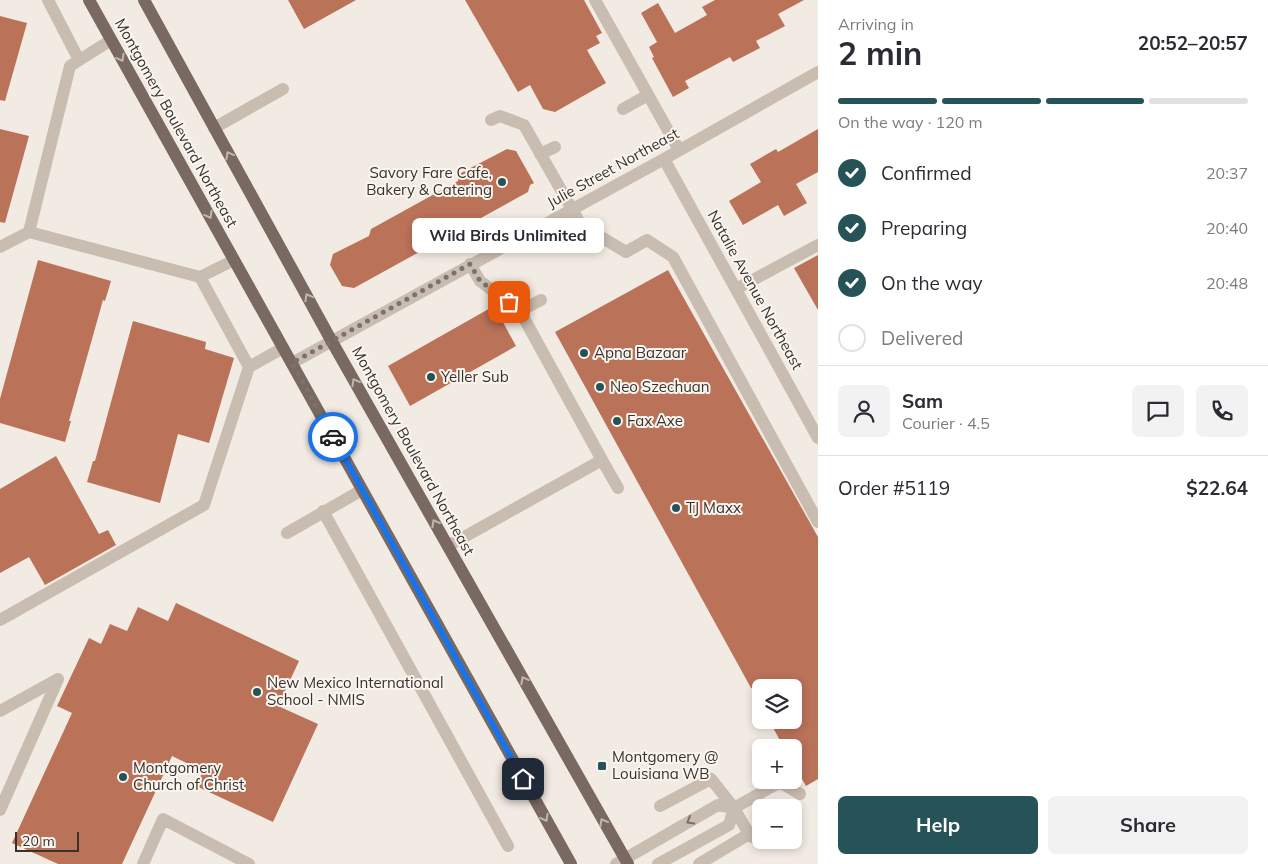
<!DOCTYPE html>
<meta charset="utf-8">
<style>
body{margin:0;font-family:Mulish,sans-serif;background:#f2f2f3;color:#2b2b33;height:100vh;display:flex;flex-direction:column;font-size:19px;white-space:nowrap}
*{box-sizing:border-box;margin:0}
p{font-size:16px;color:#7c7c81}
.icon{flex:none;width:28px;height:28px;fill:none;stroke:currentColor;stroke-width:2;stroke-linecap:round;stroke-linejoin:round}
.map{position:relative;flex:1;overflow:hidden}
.details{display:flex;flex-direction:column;background:#fff;width:450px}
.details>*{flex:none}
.buttons{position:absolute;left:752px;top:679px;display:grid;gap:10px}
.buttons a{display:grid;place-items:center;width:50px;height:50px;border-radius:8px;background:#fff;box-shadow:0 2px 8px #0003;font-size:25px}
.scale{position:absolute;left:15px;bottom:12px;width:64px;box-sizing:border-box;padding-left:5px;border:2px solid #39312d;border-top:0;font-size:14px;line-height:18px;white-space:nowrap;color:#39312d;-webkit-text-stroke:4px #faf5ef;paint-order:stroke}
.pin{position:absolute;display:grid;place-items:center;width:42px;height:42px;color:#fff;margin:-21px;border-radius:10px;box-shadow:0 2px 8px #0006}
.courier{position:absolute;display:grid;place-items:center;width:50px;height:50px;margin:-25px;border:4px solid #1a73e8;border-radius:50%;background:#fff;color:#222;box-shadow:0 1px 6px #0007}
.bubble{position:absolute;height:35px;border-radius:8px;background:#fff;box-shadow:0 2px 8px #0003;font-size:16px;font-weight:700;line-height:35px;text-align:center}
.head em{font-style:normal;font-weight:700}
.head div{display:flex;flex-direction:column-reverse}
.head{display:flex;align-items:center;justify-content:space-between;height:85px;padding:0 20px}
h1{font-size:32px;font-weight:700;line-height:38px}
.bar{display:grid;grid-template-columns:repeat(4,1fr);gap:8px 5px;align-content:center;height:60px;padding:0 20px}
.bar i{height:6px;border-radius:4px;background:#e1e1e2}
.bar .on{background:#265357}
.bar p{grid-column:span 4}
.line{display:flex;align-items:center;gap:12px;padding:0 20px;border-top:1px solid #e1e1e2}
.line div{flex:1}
.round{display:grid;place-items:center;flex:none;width:52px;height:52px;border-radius:8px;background:#f2f2f3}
ol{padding:0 20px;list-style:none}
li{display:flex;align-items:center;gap:15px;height:55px}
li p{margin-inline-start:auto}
li .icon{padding:5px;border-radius:50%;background:#265357;color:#fff;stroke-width:4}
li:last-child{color:#7c7c81}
li i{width:28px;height:28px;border:2px solid #e1e1e2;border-radius:50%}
.button{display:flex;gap:10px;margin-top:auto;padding:10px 20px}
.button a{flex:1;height:58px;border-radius:8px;background:#265357;color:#fff;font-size:20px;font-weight:700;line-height:58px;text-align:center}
.button a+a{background:#f2f2f3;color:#2b2b33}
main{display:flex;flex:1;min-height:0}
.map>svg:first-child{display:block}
.building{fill:#ba7259}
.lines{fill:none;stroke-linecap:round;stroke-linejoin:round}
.minor{stroke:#c9bcb0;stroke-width:12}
.major{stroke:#796960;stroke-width:12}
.oneway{stroke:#c0b6af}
.oneway2{stroke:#7a7068}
.done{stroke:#7a726d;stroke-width:5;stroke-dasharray:0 9}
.route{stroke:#1a73e8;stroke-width:6}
.poi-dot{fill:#265357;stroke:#faf5ef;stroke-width:2}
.labels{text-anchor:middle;stroke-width:4;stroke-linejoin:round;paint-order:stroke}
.street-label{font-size:15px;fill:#39312d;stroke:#faf5ef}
.poi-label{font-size:15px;fill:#39312d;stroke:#faf5ef;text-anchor:start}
</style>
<main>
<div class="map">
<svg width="818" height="864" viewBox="0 0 818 864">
<rect width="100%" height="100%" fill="#f2ebe3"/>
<path class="building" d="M288 0H356L304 29Z
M465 0H584L602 33 596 36 600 43 587 50 606 83 555 112 543 109 530 85 518 92Z
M715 0H804L778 14 785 26 756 41 760 48 733 62 730 57 685 81 689 88 673 97 652 58 654 57 649 47 657 42 641 13 658 3 675 33 707 15 702 7Z
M0 16 27 23 5 101 0 100Z
M0 129 29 136 5 223 0 222Z
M818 129V172L796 184 807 203 784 216 778 205 743 225 729 201 761 182 750 164 776 149 778 152Z
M507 149 516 151 534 183 530 185 528 192 354 288 342 286 330 265 333 254 369 236 371 229 458 181 459 174Z
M818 255V310L794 268Z
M38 260 111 281 105 301 103 300 69 421H71L65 442 0 423V399Z
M668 270 818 537V779L806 786 794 765V748H784L769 720H794V688H751L555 332Z
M494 306 516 346 410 406 388 366Z
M133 321 206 342 205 349 234 358 209 443 178 434 160 503 87 482 93 461H95Z
M56 456 99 534 108 530 116 545 45 585 29 557 0 573V489Z
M176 603 299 661 278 706 318 724 273 822 196 786 203 771 172 756 122 864H58L12 843 72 713 57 706 89 638 101 644 110 624 127 631 138 607 168 621Z"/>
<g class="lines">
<path class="minor" d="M48 0 79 60
M595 0 679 150
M623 109 648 95
M491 120 500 116 524 125 581 225 626 252 647 240 673 257 818 522
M214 128 283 89
M540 154 555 147
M664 159 818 438
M29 232 70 66 111 40
M0 247 29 232 200 277 234 260
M470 264 480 281 520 311 602 460
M200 277 249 367
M736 289 818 245
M520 311 541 300
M292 363 664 159 818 72
M323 511 508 846
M287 533 362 490
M448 546 602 460 618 488
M0 620 204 505 249 367 283 348
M0 711 58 679 0 810
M660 806 711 779 734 808
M759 841 749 834 734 808 780 782 800 794
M143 864 163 819 249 864
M616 864 718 805 734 808
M658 864 729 825 734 808
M699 864 749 834"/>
<path class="major" d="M89 0 571 864
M144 0 331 340 628 864"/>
</g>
<defs><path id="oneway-chevron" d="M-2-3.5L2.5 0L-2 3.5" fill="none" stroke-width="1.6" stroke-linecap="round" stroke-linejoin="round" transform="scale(1.25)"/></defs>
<g class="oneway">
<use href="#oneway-chevron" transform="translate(121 58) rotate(61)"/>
<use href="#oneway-chevron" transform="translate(229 155) rotate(-119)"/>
<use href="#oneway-chevron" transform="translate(209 215) rotate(61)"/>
<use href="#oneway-chevron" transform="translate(308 297) rotate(-119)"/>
<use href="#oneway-chevron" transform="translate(355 382) rotate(-119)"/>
<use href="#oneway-chevron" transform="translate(435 523) rotate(-119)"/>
<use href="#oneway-chevron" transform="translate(524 680) rotate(-119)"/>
<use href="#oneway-chevron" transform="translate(545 818) rotate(61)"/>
<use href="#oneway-chevron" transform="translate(603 822) rotate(-119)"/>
</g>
<use class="oneway2" href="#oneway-chevron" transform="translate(690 821) rotate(150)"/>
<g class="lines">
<path class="done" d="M333 437 292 363 470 264 480 281 509 302"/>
<path class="route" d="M333 437 523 779"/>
</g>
<g class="poi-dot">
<circle cx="502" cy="182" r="5"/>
<circle cx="584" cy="353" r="5"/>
<circle cx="431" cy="377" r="5"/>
<circle cx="600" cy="387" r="5"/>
<circle cx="617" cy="421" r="5"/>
<circle cx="676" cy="508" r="5"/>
<circle cx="257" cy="692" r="5"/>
<rect x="597" y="761" width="10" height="10" rx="2.5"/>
<circle cx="123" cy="777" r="5"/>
</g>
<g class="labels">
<g class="street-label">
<text transform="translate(176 123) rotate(61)" y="5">Montgomery Boulevard Northeast</text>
<text transform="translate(613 168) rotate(-29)" y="5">Julie Street Northeast</text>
<text transform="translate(755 290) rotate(61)" y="5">Natalie Avenue Northeast</text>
<text transform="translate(413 451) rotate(61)" y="5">Montgomery Boulevard Northeast</text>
</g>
<g class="poi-label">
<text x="492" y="178" text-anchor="end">Savory Fare Cafe,<tspan x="492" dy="17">Bakery &amp; Catering</tspan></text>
<text x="594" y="358">Apna Bazaar</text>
<text x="441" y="382">Yeller Sub</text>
<text x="610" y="392">Neo Szechuan</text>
<text x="627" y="426">Fax Axe</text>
<text x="686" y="513">TJ Maxx</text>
<text x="267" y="688">New Mexico International<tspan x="267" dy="17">School - NMIS</tspan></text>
<text x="612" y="762">Montgomery @<tspan x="612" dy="17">Louisiana WB</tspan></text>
<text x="133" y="773">Montgomery<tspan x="133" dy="17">Church of Christ</tspan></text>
</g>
</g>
</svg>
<div class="buttons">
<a><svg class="icon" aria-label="layers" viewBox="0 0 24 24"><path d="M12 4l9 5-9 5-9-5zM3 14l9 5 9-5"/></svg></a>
<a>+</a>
<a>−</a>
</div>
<div class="scale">20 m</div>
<div class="pin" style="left:509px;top:302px;background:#ea580c"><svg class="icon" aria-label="bag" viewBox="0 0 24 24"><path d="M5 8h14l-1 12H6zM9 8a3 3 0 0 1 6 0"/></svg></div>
<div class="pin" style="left:523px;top:779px;background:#1f2937"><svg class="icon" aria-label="home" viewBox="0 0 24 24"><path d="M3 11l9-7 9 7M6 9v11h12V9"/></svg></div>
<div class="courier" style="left:333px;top:437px"><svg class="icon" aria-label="car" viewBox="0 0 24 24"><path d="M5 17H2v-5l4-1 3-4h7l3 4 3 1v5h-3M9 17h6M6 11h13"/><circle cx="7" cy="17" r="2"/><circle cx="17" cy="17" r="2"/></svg></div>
<div class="bubble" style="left:412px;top:218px;width:192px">Wild Birds Unlimited</div>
</div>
<section class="details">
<div class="head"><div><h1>2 min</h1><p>Arriving in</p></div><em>20:52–20:57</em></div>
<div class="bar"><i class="on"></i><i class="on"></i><i class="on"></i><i></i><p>On the way · 120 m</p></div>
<ol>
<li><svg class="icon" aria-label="check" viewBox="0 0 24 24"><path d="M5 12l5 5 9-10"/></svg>Confirmed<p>20:37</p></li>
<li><svg class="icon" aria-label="check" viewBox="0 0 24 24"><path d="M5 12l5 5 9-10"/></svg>Preparing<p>20:40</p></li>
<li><svg class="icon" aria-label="check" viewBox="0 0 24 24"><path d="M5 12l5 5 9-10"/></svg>On the way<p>20:48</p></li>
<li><i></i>Delivered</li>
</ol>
<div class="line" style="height:90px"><a class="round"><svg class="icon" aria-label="person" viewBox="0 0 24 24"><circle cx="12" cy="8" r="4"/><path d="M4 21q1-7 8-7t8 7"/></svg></a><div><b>Sam</b><p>Courier · 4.5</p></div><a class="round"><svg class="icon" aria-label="chat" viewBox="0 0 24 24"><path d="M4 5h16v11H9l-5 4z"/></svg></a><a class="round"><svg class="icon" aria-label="phone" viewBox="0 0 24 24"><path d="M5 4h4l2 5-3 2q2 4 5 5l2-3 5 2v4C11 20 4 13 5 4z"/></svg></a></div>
<div class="line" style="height:65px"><div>Order #5119</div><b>$22.64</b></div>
<div class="button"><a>Help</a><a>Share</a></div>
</section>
</main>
